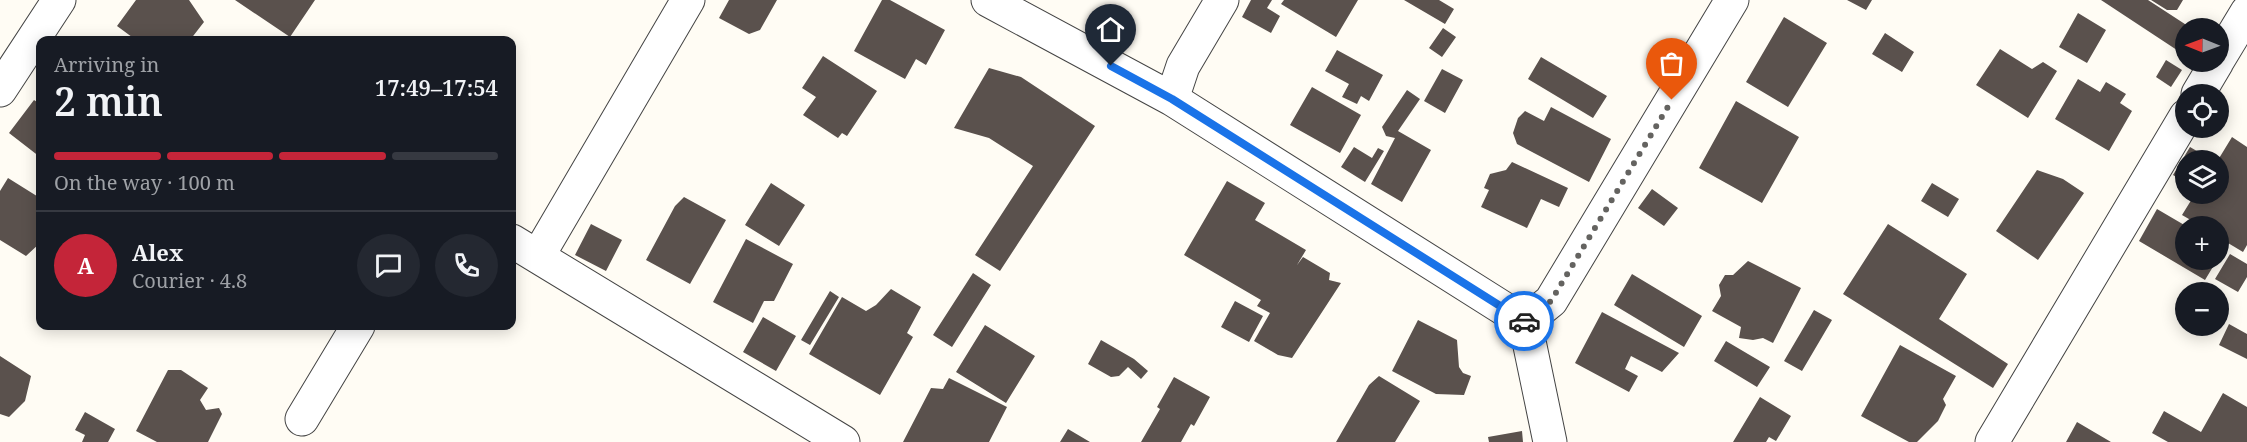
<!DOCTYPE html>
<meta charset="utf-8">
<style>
body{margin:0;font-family:"Noto Serif",serif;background:#242831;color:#f1f3f6;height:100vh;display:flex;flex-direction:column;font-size:22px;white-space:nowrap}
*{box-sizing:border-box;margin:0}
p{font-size:20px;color:#9ea1a6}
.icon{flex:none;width:33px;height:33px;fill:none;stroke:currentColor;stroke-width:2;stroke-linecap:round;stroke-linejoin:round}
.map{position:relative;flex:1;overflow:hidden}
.panel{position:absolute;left:36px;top:36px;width:480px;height:294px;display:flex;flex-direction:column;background:#171b24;border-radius:12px;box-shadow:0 3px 15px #0003}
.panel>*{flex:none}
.needle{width:39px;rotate:271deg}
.fabs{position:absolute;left:2175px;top:18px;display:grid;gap:12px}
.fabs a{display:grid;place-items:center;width:54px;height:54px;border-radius:50%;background:#171b24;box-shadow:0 3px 15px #0003;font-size:30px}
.pin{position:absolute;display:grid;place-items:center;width:51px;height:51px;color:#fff;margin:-62px -26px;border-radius:50% 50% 50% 0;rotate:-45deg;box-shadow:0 0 6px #0007}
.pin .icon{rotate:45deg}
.courier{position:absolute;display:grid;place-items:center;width:60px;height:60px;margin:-30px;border:4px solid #1a73e8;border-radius:50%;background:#fff;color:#222;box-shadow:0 2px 8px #0007}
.summary em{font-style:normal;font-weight:600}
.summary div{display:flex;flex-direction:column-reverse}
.summary{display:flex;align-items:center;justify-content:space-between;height:102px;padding:0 18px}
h1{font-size:39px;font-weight:600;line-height:45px}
.bar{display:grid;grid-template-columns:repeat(4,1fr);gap:9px 6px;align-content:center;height:72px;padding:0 18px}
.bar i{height:8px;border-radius:4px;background:#363941}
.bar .current{background:#c42539}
.bar p{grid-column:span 4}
.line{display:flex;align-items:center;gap:15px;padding:0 18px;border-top:2px solid #363941}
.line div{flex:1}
.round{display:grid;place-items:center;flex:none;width:63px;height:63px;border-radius:32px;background:#242831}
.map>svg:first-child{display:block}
.building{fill:#5a514d}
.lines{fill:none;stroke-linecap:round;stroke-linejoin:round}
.minor-casing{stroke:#444;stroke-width:35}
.minor{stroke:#fff;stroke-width:33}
.done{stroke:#646360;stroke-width:6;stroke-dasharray:0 10.8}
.route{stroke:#1a73e8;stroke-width:8}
</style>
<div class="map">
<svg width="2247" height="442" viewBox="0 0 2247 442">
<rect width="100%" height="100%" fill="#fffcf4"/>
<path class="building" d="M136 0H189L204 22 190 40H136L117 26Z
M235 0H315L290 37Z
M729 0H777L760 30 749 34 719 18Z
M882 0H890L945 30 926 65 916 59 905 79 854 51Z
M1251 0H1272L1267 8 1280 16 1271 33 1242 17Z
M1284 0H1358L1336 37 1281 4Z
M1404 0H1439L1454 9 1445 24Z
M1847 0H1872L1866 10Z
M2101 0H2148L2191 28H2186V56Z
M2151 0H2183L2177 10H2167Z
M2078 13 2106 30 2087 63 2059 47Z
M1784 17 1827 43 1788 107 1746 82Z
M1443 28 1456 37 1442 57 1429 48Z
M1885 33 1914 52 1902 72 1872 54Z
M2000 49 2032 69 2043 62 2057 71 2028 118 1976 85Z
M1337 50 1383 75 1369 101 1361 96 1357 104 1342 97 1349 84 1325 71Z
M823 56 877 91 847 136 842 133 838 138 803 115 816 97 802 88Z
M1541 57 1607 96 1593 118 1528 79Z
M2166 60 2182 70 2171 87 2156 77Z
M989 68 1021 77 1095 126 1000 271 975 255 1033 166 989 138 954 128Z
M1442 69 1463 80 1445 113 1424 101Z
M2078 79 2100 92 2106 82 2126 94 2120 103 2132 111 2109 151 2055 119Z
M1312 87 1361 115 1340 153 1290 125Z
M1407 90 1420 99 1398 131 1431 150 1402 202 1371 184 1395 138 1386 136 1382 127Z
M34 100 40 104V157L9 133Z
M1736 101 1799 137 1762 203 1699 168Z
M1551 107 1611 139 1589 182 1517 144 1513 133 1518 118 1525 111 1544 121Z
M2232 137 2247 147V245L2243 252 2218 237V226H2201L2182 215 2195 194H2218V160Z
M1354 147 1372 158 1378 148 1384 151 1365 182 1341 167Z
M2190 147 2212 160H2186V183L2173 175Z
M1512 162 1568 188 1559 207 1541 199 1527 228 1481 207 1489 190 1484 188 1490 174 1506 170Z
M2037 170 2063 179 2084 193 2038 260 1996 231Z
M8 178 40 198V243L26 256 0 240V191Z
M1227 181 1265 203 1255 220 1306 250 1297 265 1303 257 1330 273 1329 280 1341 283 1292 358 1278 355 1254 341 1270 313 1257 306 1261 300 1184 255Z
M771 183 805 205 779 246 745 225Z
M1932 183 1959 199 1948 217 1921 201Z
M1652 189 1678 208 1664 226 1638 208Z
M684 197 726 220 690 284 646 260 675 206Z
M2157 209 2186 226V260H2217L2205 280 2139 241Z
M591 224 622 240 606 271 575 255Z
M1888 224 1967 274 1939 319 2008 364 1993 388 1843 294Z
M746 239 793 264 774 301H764L753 323 713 302Z
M2230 254 2247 264V277L2238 292 2215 279Z
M1748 261 1801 288 1773 343 1763 338 1753 340 1739 338 1741 327 1712 311 1721 296 1719 285 1725 275H1733Z
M973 273 991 285 952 347 933 335Z
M1632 274 1702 316 1684 347 1614 305Z
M891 289 921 307 907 333 913 337 880 395 809 354 842 297 866 311 876 305Z
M830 291 839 297 810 345 801 340Z
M1235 301 1263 316 1249 342 1221 327Z
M1814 310 1832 320 1802 371 1784 361Z
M1602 312 1679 353 1662 372 1631 356 1625 369 1638 376 1629 392 1575 363Z
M763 317 796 336 776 371 743 352Z
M1418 320 1457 340 1459 367 1463 373 1471 376 1464 395 1436 394 1392 371Z
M2229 324 2247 334V359L2219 345Z
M985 325 1035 356 1006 403 956 372Z
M1101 340 1134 359 1148 371 1141 379 1128 367 1119 376 1111 377 1088 364Z
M1726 341 1770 367 1757 387 1714 361Z
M1900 345 1956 376 1943 399 1946 405 1938 421 1917 442H1909L1861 416Z
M0 356 31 376 25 401 9 417 0 414Z
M168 370H181L208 388 200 400 206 410 219 408 222 414 208 442H157L136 431Z
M1379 376 1420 401 1395 442H1336L1369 385Z
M1174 377 1210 397 1194 426 1191 424 1181 442H1141L1160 409 1157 407Z
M949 378 1007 407 989 442H903L931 388 943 389Z
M2223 393 2247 407V442H2168L2152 433 2164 411 2201 432Z
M1760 397 1791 416 1776 441 1769 437 1766 442H1733Z
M85 412 115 429 108 442H82L85 435 75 430Z
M2077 422 2111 442H2066Z
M1068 429 1090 442H1060Z
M1522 431 1523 442H1489L1488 437Z"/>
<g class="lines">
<g class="minor-casing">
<path id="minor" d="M988 0 1172 99 1525 322 1550 442
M2218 60 2247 12
M0 90 59 0
M2198 94 2217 62
M1172 99 1183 66 1222 0
M512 241 843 442
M538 256 688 0
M1525 322 1551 301 1732 0
M302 419 358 326
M1992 442 2186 116"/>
</g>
<use href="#minor" class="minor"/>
</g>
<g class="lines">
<path class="done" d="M1524 321 1551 301 1672 100"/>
<path class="route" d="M1111 66 1172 99 1524 321"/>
</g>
</svg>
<div class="fabs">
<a><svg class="needle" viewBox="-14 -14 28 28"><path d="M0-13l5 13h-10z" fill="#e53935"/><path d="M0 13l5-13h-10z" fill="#9ea1a6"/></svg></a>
<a><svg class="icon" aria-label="locate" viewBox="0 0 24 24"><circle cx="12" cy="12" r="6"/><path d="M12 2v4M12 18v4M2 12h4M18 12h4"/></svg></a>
<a><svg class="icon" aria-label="layers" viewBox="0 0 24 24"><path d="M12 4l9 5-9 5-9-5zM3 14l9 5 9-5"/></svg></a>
<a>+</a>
<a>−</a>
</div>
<div class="pin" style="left:1672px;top:100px;background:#ea580c"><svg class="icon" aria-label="bag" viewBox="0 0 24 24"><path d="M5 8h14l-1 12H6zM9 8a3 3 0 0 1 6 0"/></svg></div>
<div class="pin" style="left:1111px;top:66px;background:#1f2937"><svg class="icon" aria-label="home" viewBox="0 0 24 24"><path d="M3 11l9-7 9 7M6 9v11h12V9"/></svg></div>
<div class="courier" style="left:1524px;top:321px"><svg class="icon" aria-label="car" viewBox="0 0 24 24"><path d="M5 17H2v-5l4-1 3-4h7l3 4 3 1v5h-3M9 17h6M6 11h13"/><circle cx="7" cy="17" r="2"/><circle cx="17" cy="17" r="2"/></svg></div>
<section class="panel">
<div class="summary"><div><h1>2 min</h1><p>Arriving in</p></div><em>17:49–17:54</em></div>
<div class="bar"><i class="current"></i><i class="current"></i><i class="current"></i><i></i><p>On the way · 100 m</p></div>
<div class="line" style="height:108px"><b class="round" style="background:#c42539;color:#fff">A</b><div><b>Alex</b><p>Courier · 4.8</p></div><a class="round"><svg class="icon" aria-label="chat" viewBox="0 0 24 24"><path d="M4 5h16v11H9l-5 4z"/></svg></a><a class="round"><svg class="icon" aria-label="phone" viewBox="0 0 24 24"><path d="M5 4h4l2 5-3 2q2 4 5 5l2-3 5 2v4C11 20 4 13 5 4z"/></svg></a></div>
</section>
</div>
